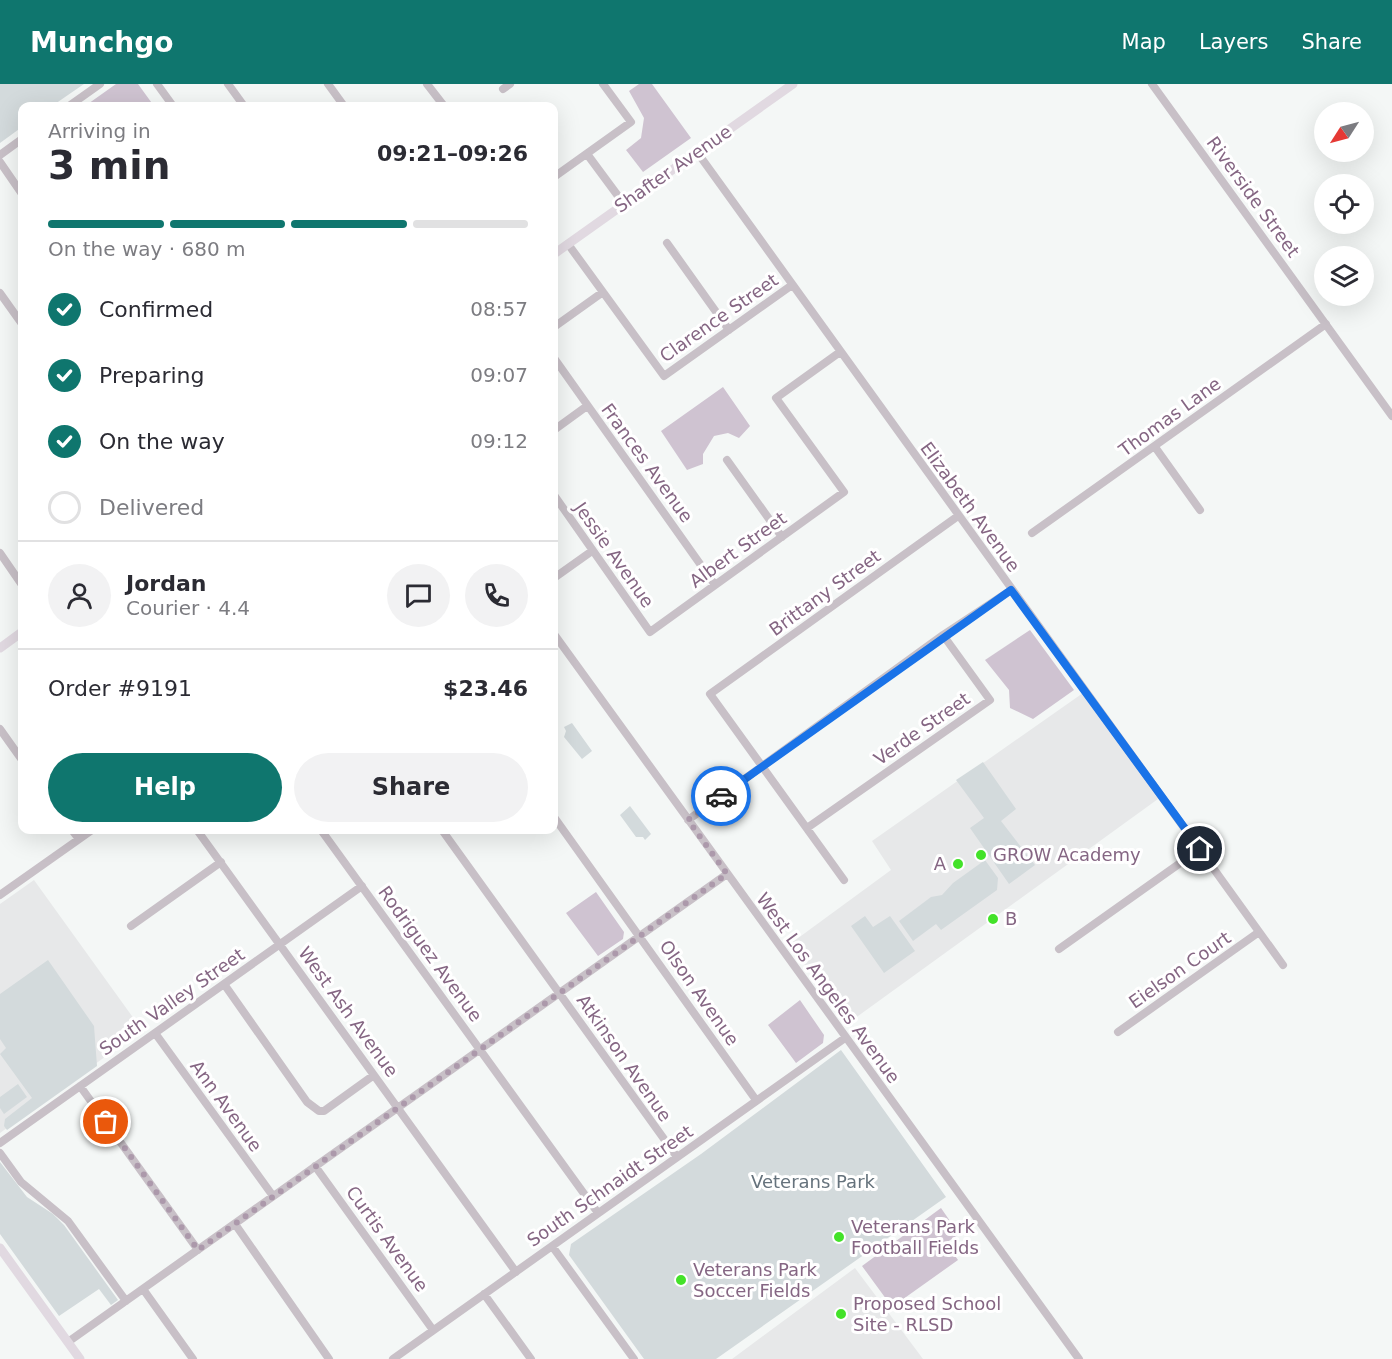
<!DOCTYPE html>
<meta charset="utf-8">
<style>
body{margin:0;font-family:"DejaVu Sans",sans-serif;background:#f2f2f3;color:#2b2b33;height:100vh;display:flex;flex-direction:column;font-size:22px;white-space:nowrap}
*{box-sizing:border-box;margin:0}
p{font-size:20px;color:#7c7c81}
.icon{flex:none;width:33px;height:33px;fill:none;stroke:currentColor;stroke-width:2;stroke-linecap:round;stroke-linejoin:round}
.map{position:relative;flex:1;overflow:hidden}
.panel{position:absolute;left:18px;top:18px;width:540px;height:732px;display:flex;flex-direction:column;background:#fff;border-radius:12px;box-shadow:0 6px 24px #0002}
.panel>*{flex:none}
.needle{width:39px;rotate:234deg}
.fabs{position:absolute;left:1314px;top:18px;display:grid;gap:12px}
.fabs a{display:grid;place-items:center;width:60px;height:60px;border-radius:50%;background:#fff;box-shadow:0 6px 24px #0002;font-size:30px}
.pin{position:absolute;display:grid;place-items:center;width:51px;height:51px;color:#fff;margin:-26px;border:3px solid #fff;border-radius:50%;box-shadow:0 2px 6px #0007}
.courier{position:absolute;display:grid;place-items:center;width:60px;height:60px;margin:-30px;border:4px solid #1a73e8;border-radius:50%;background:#fff;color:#222;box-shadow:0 2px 8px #0007}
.summary em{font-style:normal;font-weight:700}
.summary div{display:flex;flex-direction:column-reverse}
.summary{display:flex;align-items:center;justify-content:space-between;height:102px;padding:0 30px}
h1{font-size:39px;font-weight:700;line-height:45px}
.bar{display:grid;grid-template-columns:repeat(4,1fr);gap:9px 6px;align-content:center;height:72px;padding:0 30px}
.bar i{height:8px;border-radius:4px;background:#e1e1e2}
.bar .current{background:#0f766e}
.bar p{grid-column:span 4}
.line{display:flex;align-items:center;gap:15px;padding:0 30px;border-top:2px solid #e1e1e2}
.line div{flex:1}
.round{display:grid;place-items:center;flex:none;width:63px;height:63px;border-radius:32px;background:#f2f2f3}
ol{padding:0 30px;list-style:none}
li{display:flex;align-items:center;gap:18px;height:66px}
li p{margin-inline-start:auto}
li .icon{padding:6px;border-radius:50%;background:#0f766e;color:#fff;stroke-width:4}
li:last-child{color:#7c7c81}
li i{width:33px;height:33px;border:3px solid #e1e1e2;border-radius:50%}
.action{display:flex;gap:12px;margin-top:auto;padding:12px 30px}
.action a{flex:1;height:69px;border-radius:36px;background:#0f766e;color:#fff;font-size:24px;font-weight:700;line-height:69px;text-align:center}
.action a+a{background:#f2f2f3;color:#2b2b33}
header{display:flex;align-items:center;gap:36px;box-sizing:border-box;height:84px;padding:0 30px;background:#0f766e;color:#fff}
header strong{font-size:28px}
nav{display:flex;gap:33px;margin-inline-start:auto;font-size:21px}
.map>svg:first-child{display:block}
.built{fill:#e7e8e9}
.green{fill:#d3dadc}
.water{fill:#cfc3d1}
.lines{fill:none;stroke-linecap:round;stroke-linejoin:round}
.minor{stroke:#c8c0c7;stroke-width:8}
.major{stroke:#e1d9e1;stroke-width:9}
.done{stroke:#ac99ab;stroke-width:6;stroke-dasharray:0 10.8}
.route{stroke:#1a73e8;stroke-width:8}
.poi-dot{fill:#43e229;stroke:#fff;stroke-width:2}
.labels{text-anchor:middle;stroke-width:6;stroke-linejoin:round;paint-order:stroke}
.street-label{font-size:18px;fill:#856683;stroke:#fff}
.poi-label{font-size:18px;fill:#856683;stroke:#fff;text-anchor:start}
.park-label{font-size:18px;fill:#65727c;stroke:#fff}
</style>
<header>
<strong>Munchgo</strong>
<nav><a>Map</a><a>Layers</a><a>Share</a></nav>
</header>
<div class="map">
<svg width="1392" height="1275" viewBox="0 0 1392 1275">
<rect width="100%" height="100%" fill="#f4f7f6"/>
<path class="built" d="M1083 609 1158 715 847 940 790 860 891 786 872 757Z
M34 796 142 946 0 1049V820Z
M855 1184 923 1275H732Z"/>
<path class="green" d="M0 0H84L52 22H22V43L0 59Z
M572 639 592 667 582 675 564 653 566 647 564 643Z
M983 678 1016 725 1001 737 1035 781 1009 800 970 744 984 734 956 696Z
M630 722 651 750 645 756 643 753H636L620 731Z
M985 776 998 794 997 806 941 846 936 840 913 857 899 837 931 813 942 811 953 799Z
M865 832 873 843 890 832 915 867 884 889 851 842Z
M48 876 94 942 97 982 7 1046 4 1042 5 1035 32 1014 0 970 6 964 0 955V910Z
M841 966 946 1113 716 1275H644L569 1171 571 1160 701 1070Z
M18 1000 27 1013 4 1030 0 1024V1013Z
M0 1078 27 1113 53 1130 64 1141 118 1216 111 1221 99 1205 59 1232 0 1150Z"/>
<path class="water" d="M116 0H138L154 22H85Z
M639 0H652L691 54 643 88 626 66 641 54 644 34 629 7Z
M723 303 750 342 739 354 728 349 714 352 703 370V380L687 386 661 347Z
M1030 546 1074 606 1033 635 1010 624 1009 606 985 576Z
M596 808 624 848 623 855 598 872 566 829Z
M800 916 824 951 823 959 796 979 768 941Z
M941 1124 959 1150 946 1159 958 1176 892 1223 862 1182Z"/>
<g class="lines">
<path class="minor" d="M157 0 173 22
M228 0 244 22
M328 0 344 22
M427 0 444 22
M1152 0 1392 332
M503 5 510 0
M69 22 100 0
M697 68 1283 881
M587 70 624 120
M0 71 22 55
M0 78 22 110
M554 93 631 38 603 0
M667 159 729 246
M568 160 664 292 792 201
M0 209 22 240
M554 243 603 208
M554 274 715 501
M554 346 587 322
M1155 363 1200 426
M727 376 782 453
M554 411 650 548 844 408 776 314 840 268
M1032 449 1326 240
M0 469 22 501
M554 494 592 467
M554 550 1079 1275
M0 645 22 676
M554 733 756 1016
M688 736 943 551 1011 506
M807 744 990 616 943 551
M72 746 79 755
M197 746 516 1188
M321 746 598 1129
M442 746 677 1073
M844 796 710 610 958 432
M0 811 92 746
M131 842 221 778
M1059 865 1200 765
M224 900 307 1018 319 1027H324L374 991
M1118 948 1259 848
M155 949 273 1112
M80 1002 198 1166
M0 1059 362 802
M0 1069 21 1098 68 1137 126 1217
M315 1082 433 1246
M235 1140 329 1275
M552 1162 634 1275
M143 1205 193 1275
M484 1210 531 1275
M68 1258 727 790
M393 1275 845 954"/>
<path class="major" d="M554 170 793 0
M0 564 22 548
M0 1164 80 1275"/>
</g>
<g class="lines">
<path class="done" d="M106 1038 198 1166 727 790 688 736 721 712"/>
<path class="route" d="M721 712 1011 506 1200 765"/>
</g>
<g class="poi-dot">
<circle cx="981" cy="771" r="6"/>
<circle cx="958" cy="780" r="6"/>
<circle cx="993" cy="835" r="6"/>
<circle cx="839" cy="1153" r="6"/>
<circle cx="681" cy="1196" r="6"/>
<circle cx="841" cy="1230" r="6"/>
</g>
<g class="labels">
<g class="street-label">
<text transform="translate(673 85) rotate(-35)" y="6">Shafter Avenue</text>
<text transform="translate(1253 113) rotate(54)" y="6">Riverside Street</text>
<text transform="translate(719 234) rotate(-35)" y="6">Clarence Street</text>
<text transform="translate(1170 333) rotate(-36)" y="6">Thomas Lane</text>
<text transform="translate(647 379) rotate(54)" y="6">Frances Avenue</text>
<text transform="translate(970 423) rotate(54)" y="6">Elizabeth Avenue</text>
<text transform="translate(738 466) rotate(-36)" y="6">Albert Street</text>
<text transform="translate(614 471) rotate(55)" y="6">Jessie Avenue</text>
<text transform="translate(825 509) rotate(-36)" y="6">Brittany Street</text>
<text transform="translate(922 645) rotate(-35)" y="6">Verde Street</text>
<text transform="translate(430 870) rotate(54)" y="6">Rodriguez Avenue</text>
<text transform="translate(1180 886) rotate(-35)" y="6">Eielson Court</text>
<text transform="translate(828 904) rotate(54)" y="6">West Los Angeles Avenue</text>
<text transform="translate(699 909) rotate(55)" y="6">Olson Avenue</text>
<text transform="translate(172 918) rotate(-35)" y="6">South Valley Street</text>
<text transform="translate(348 928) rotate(54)" y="6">West Ash Avenue</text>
<text transform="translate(624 974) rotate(55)" y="6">Atkinson Avenue</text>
<text transform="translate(226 1022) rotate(54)" y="6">Ann Avenue</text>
<text transform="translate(610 1102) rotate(-35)" y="6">South Schnaidt Street</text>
<text transform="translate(387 1155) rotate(54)" y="6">Curtis Avenue</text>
</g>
<g class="poi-label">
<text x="993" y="777">GROW Academy</text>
<text x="946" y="786" text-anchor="end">A</text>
<text x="1005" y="841">B</text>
<text x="851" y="1149">Veterans Park<tspan x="851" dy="21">Football Fields</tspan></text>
<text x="693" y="1192">Veterans Park<tspan x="693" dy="21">Soccer Fields</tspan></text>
<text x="853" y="1226">Proposed School<tspan x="853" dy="21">Site - RLSD</tspan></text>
</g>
<g class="park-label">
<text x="813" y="1104">Veterans Park</text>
</g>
</g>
</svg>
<div class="fabs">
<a><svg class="needle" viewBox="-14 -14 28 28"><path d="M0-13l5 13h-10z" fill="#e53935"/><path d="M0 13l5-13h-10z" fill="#7c7c81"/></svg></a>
<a><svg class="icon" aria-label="locate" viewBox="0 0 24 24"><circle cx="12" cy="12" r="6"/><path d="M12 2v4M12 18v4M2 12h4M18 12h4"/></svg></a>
<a><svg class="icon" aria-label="layers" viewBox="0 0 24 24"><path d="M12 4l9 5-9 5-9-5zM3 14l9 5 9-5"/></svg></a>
</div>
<div class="pin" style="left:106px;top:1038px;background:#ea580c"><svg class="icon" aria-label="bag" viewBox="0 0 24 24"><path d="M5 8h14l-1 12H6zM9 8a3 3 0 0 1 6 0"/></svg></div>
<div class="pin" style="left:1200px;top:765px;background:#1f2937"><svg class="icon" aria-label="home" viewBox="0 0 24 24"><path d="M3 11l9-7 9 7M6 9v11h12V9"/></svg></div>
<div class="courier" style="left:721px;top:712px"><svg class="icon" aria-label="car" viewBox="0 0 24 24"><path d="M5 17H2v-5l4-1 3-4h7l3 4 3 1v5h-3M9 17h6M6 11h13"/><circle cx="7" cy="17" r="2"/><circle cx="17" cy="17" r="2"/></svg></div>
<section class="panel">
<div class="summary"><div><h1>3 min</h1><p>Arriving in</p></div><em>09:21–09:26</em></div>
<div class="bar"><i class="current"></i><i class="current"></i><i class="current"></i><i></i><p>On the way · 680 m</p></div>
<ol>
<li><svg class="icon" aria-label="check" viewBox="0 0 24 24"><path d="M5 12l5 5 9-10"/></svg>Confirmed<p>08:57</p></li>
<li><svg class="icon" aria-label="check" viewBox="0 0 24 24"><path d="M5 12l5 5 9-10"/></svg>Preparing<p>09:07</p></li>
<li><svg class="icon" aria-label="check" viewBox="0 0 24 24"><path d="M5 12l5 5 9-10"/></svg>On the way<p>09:12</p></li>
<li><i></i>Delivered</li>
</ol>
<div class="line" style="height:108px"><a class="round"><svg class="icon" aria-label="person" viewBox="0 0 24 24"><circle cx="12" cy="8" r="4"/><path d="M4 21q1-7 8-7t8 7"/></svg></a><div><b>Jordan</b><p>Courier · 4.4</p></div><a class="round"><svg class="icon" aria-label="chat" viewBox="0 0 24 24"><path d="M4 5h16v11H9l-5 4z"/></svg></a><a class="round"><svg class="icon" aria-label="phone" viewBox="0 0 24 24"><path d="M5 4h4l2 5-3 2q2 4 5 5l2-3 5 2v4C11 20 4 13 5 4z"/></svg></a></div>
<div class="line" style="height:78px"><div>Order #9191</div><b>$23.46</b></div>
<div class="action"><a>Help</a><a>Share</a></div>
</section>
</div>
